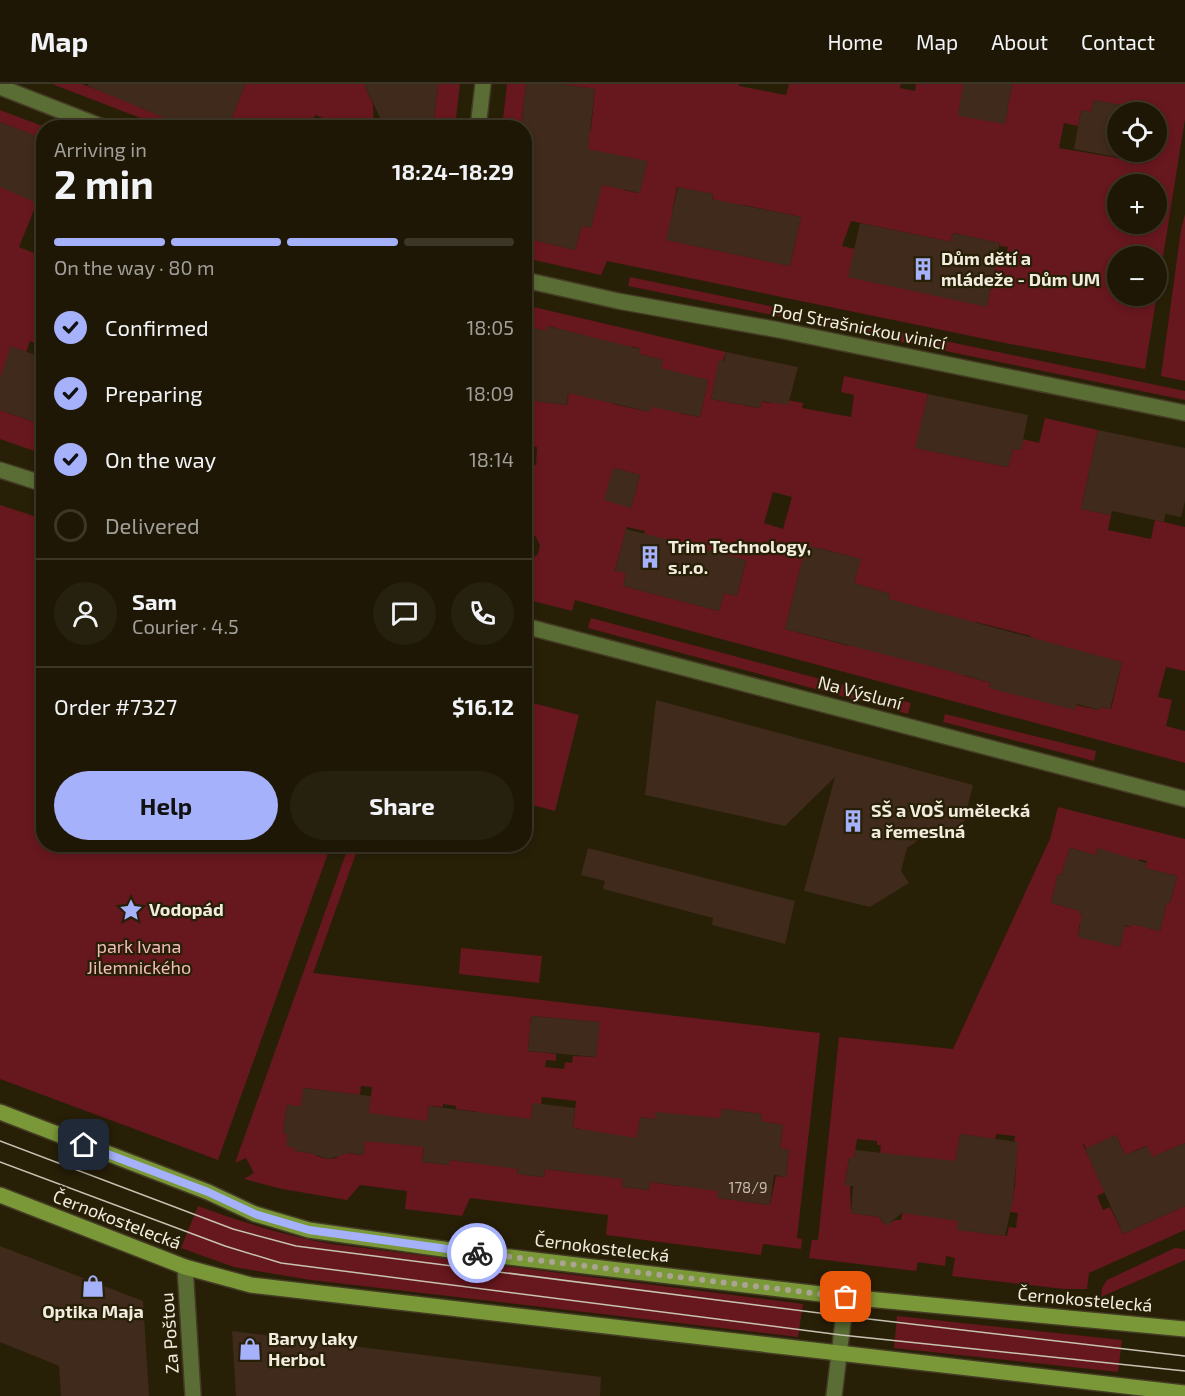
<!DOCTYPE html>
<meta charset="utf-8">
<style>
body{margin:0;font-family:"Exo 2",sans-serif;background:#26200f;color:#f1f3f6;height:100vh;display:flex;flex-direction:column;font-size:22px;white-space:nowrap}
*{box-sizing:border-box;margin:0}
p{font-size:20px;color:#a19f9a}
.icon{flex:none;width:33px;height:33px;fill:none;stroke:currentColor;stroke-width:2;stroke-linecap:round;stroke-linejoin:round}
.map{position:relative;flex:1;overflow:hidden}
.sheet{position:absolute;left:36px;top:36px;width:496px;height:732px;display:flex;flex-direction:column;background:#1e1705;border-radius:24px;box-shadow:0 3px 9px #0003,0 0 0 2px #3c3627}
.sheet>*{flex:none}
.controls{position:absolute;left:1107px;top:18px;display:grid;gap:12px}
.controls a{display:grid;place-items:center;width:60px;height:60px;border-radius:50%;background:#1e1705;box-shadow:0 3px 9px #0003,0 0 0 2px #3c3627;font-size:30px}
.pin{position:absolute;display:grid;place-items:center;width:51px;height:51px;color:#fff;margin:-26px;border-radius:12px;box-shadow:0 3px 9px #0006}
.courier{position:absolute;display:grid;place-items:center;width:60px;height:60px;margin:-30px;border:4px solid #a6b1fc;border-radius:50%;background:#fff;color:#222;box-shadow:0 2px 8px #0007}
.headline em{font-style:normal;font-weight:700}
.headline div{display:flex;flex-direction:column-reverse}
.headline{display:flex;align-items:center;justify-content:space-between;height:102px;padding:0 18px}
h1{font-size:39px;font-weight:700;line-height:45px}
.bar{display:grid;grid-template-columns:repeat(4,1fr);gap:9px 6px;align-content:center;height:72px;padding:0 18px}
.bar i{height:8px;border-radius:4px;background:#3c3627}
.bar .active{background:#a6b1fc}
.bar p{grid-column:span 4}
.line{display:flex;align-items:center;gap:15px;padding:0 18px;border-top:2px solid #3c3627}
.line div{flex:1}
.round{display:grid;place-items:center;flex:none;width:63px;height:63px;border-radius:32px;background:#26200f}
ol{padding:0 18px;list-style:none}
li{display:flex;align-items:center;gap:18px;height:66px}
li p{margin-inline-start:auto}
li .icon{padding:6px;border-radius:50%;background:#a6b1fc;color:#111;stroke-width:4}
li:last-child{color:#a19f9a}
li i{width:33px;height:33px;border:3px solid #3c3627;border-radius:50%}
.primary-button{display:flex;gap:12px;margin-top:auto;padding:12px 18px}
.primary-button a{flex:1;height:69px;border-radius:36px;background:#a6b1fc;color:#111;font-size:24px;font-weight:700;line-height:69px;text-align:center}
.primary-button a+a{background:#26200f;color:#f1f3f6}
header{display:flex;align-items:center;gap:36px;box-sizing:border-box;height:84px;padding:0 30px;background:#1e1705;border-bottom:2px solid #3c3627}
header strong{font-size:28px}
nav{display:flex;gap:33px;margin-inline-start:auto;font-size:21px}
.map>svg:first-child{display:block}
.green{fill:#67171e;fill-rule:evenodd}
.building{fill:#3f2a1b}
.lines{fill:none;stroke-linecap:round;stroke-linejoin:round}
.street-casing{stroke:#443c25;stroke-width:18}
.secondary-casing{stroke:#443c25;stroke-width:18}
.street{stroke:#5a6d34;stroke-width:15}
.secondary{stroke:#7a9838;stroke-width:15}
.tram{stroke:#c7c2b2;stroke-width:1.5}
.done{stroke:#aba493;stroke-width:6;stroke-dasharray:0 10.8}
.route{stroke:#a6b1fc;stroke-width:8}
.labels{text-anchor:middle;stroke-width:4.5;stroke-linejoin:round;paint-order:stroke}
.number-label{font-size:15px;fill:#c4bcad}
.poi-label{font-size:18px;font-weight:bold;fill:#f1ecde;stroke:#281f07;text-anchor:start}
.street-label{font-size:18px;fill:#f1ecde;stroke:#281f07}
.park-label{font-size:18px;fill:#f2bcba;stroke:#281f07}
</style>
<header>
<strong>Map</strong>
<nav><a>Home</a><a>Map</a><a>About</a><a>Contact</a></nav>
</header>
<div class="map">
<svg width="1185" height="1312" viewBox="0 0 1185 1312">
<rect width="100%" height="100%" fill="#281f07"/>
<path class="green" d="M52 0H82L119 14 147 0 138 23 189 43H164Z
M245 0H364L373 20 374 43 358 42 349 43 315 31 310 43 228 44Z
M438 0H460L455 43H433Z
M507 0H526L521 43 502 44Z
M560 0H739V2L786 11 789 0H901L900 4 915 7 916 0H963L1005 40 1012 0H1185V35L1145 285 1010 260 607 177 601 191 525 174V154L575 166 582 142 591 144 598 115 570 95 624 101 623 106 639 109 647 78 582 68 591 45 595 5ZM1094 16 1147 26V28H1156V68H1141L1148 69 1147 79 1059 64 1064 39 1078 42 1081 26 1091 28ZM1118 100H1156V140H1118ZM677 103 713 110 712 120 744 121 801 133 790 182 667 156ZM851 137 951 158 953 149 1000 159V162L1008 163 1005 175 997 174 987 222 849 193 855 165 842 162ZM1118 172H1156V212H1118Z
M0 26 45 43 43 55 0 38Z
M0 95 41 109 19 163 44 173 43 262 30 257 26 268 0 294Z
M1185 130V297L1161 292 1181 146Z
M630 193 789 226 788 234 628 202Z
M525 221 726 268 714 301 711 315 759 324 761 320H757L759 309 763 318 770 319 771 313 803 319 802 324 851 333 854 311 841 308 844 292 928 310 916 364 1008 383 1013 365 1021 366 1023 355 1039 359 1045 334 1098 346 1081 425 1111 431 1108 446 1151 455 1155 436 1185 443V587L1166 583 1158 613 1172 616 1166 642 1185 647V679L575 516 572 527 525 515V480L534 478 533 474 538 470 540 461 536 453 530 449 533 432 525 431V402L528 381H536L537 363 530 361 531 355H525V316L567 321 572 283 590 253 548 242 546 247 525 242ZM632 262 640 265 639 270 663 276 650 328 613 320 626 268H629ZM687 291 708 296 700 333 679 329ZM613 384 640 391 631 424ZM773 408 792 413 783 445 764 439ZM627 443 645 447 644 450 746 477 737 512 724 509 719 527 623 502 626 489 615 486ZM819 464 860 475 854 499 890 510 889 515 849 562 785 545 800 485 812 488ZM976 538 1031 552 1022 586 1063 563 1122 578 1111 625 1101 623 1099 626 989 603 991 599 962 591 963 587 956 585 953 589 965 544 974 546Z
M825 232 1185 307V316L823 242Z
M0 326 43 341V370L0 355Z
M0 421 43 435 44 760 331 761 218 1076 0 995Z
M591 534 911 619 908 630 588 544Z
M525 617 579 631 555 727 525 719Z
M945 630 1096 667 1094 677 943 638Z
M1058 723 1185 755V1059L1152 1073 1146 1062 1125 1071 1116 1051 1086 1065 1084 1060 1083 1061 1105 1108 1097 1112 1103 1126 1110 1123 1123 1150 1185 1122V1146L1089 1189 1087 1205H1064L952 1192 955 1174 946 1172 945 1182 918 1178 916 1187 809 1174 812 1156H818L839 953 953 965 1050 755ZM1070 764 1096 771 1098 764 1137 782 1139 775 1147 777 1145 784 1177 792 1170 819 1167 818 1160 847 1132 840 1130 843 1118 840 1123 850 1120 863 1078 852 1080 839 1089 841 1091 833 1080 830V827L1051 819 1058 790 1061 791ZM960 1050 995 1055 996 1050 1015 1052 1014 1057 1017 1058 1015 1102 1010 1128 1018 1129 1016 1144 1009 1143 1007 1152 958 1146V1137L948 1135ZM857 1055 877 1057V1061H881L880 1069 903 1127 901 1136H895L890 1139H883L879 1133 851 1129 850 1102 845 1101 849 1074H854Z
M349 761H359L313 889 820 949 797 1154 802 1155 801 1165 763 1160 761 1171 606 1151 608 1131 470 1114 462 1132 405 1125 407 1107 360 1101 347 1116 282 1105 244 1095 254 1089 246 1074 235 1079ZM531 932 599 938 596 973 573 972 572 979 565 978 564 985 545 983 546 976 556 977V970L528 967ZM361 1002 372 1003 363 1071 338 1068 337 1074 328 1075 316 1072V1070L295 1067V1064L287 1050 283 1049 287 1021 301 1023 304 1004 360 1011ZM542 1013 576 1017 573 1044 581 1045 576 1089 545 1085 544 1093 517 1090 520 1057 531 1035 533 1021 541 1022ZM443 1020 456 1022V1025L478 1028 472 1079 450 1076 449 1081 422 1078 429 1022 443 1023ZM722 1025 762 1030 761 1037 783 1041 780 1064 789 1066 786 1093 776 1092 770 1121 718 1114V1104L714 1082ZM656 1029 683 1076 679 1102 650 1098 649 1106 622 1103 625 1077 637 1054 640 1033 655 1035Z
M461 864 542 872 539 899 459 890Z
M198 1122C242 1138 286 1152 332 1160L803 1220 798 1253 311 1196 234 1183 181 1164Z
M1175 1164 1185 1165V1176L1101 1213 1102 1204 1107 1196Z
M897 1232 1122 1256 1118 1288 894 1264Z"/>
<path class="building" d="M88 0H245L228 44H189L88 2Z
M364 0H438L433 44H385Z
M526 0H560L595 5 588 65 647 77 640 109 602 101 591 144 582 142 575 166 525 154V44H521Z
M963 0H1012L1005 40 958 32Z
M1094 16 1148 26 1147 28H1118V68H1140L1138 77 1074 65 1081 26 1091 28Z
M0 38 44 55V122L0 103Z
M678 103 713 110 712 115 801 133 790 182 666 156Z
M860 139 951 158 953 149 1000 159 987 223 848 193Z
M525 242 546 247 547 242 640 265 639 270 663 276 661 284 708 296 700 333 652 323 650 328 568 309 567 321 525 316Z
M11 262 44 274V341L0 326V294Z
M726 268 798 283 788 321 761 317 760 324 711 315 719 276 724 277Z
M928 310 1028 331 1021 366 1013 365 1008 383 915 364Z
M1098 346 1185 364V417L1181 433 1165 430 1164 438 1112 427 1111 431 1081 425Z
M613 384 640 391 631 424 604 416Z
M626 445 746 476 737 512 724 509 719 527 623 502 626 489 615 487Z
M806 461 861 475 854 499 890 510 889 515 1122 578 1110 625 1101 623 1100 626 1077 620 1075 626 989 604 991 599 953 588 785 545Z
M656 616 973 701 960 754 926 745 916 758 907 764 901 787 909 799 870 823 804 807 835 693 785 742 645 711Z
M588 764 795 817 785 860 712 841 713 834 603 805 605 797 581 791Z
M1070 764 1096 771 1098 764 1146 779 1145 784 1177 792 1170 819 1167 818 1160 847 1132 840 1131 843 1125 841 1120 863 1078 853 1082 830 1079 829 1080 827 1051 819 1058 790 1061 791Z
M531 932 600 938 596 973 528 967Z
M303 1004 371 1012 369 1029 427 1037 429 1022 531 1035 533 1019 575 1024 573 1044 637 1054 640 1033 655 1035V1028L720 1034 722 1025 762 1030 761 1037 783 1041 780 1064 789 1066 786 1093 774 1091 770 1121 717 1114 718 1107 650 1098 649 1106 622 1103 623 1095 545 1085 544 1093 517 1090 518 1085 450 1076 449 1081 422 1078 424 1063 365 1057 364 1071 349 1069 328 1075 310 1069 294 1067 295 1064 286 1062 287 1050 283 1049 287 1020 301 1023Z
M960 1050 1018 1058 1013 1116 1005 1152 957 1146 958 1137 902 1129 886 1142 879 1133 851 1129 853 1102H845L849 1074H854L855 1066 956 1077Z
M1116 1051 1125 1071 1147 1062 1152 1073 1185 1059V1122L1123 1150 1085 1065Z
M0 1162 143 1217 149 1312H61L59 1282 0 1258Z
M232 1247 601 1293 600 1312H236Z"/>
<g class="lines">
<g class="street-casing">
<path id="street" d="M0 3 105 44
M478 44 483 0
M525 196 618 217 779 246 1185 329
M0 386 44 400
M525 542 1185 715
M185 1183 193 1312
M834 1312 846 1213"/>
</g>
<g class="secondary-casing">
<path id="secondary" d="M0 1028 208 1108 255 1130 309 1146 450 1166 846 1213 1185 1245
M0 1111 185 1183 251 1201 1185 1309"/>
</g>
<use href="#street" class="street"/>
<use href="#secondary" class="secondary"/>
<path class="tram" d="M0 1057 233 1145 296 1162 843 1232 1185 1272
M0 1078 225 1162 281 1179 841 1251 1185 1287"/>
</g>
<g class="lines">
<path class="done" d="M477 1169 846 1213"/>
<path class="route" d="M84 1061 208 1108 255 1130 309 1146 477 1169"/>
</g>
<defs>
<g id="building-bare" transform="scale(1.8)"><path d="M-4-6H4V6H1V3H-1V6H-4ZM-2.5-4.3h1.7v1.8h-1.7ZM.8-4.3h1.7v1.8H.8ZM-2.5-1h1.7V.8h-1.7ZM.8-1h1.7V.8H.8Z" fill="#a6b1fc" stroke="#281f07" stroke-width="2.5" paint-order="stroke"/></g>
<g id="sight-bare" transform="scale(1.8)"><path d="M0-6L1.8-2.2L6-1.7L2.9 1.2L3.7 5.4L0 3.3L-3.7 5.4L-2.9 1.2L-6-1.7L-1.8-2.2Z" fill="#a6b1fc" stroke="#281f07" stroke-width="2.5" paint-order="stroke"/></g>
<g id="shop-bare" transform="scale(1.8)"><path d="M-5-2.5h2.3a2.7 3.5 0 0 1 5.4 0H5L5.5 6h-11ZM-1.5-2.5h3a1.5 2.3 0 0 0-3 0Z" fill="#a6b1fc" stroke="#281f07" stroke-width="2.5" paint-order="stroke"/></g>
</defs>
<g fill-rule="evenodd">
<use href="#building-bare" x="923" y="185"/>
<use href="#building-bare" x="650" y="473"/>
<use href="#building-bare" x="853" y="737"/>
<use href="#sight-bare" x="131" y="826"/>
<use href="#shop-bare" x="93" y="1202"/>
<use href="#shop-bare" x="250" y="1265"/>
</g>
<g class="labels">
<g class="number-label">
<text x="748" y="1109">178/9</text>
</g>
<g class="poi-label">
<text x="941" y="181">Dům dětí a<tspan x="941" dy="21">mládeže - Dům UM</tspan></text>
<text x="668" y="469">Trim Technology,<tspan x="668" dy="21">s.r.o.</tspan></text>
<text x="871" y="733">SŠ a VOŠ umělecká<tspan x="871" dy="21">a řemeslná</tspan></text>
<text x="149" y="832">Vodopád</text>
<text x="93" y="1234" text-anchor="middle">Optika Maja</text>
<text x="268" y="1261">Barvy laky<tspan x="268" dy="21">Herbol</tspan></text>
</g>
<g class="street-label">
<text transform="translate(859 243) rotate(11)" y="6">Pod Strašnickou vinicí</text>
<text transform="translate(860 609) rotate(15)" y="6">Na Výsluní</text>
<text transform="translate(117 1136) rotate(21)" y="6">Černokostelecká</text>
<text transform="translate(602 1164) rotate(7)" y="6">Černokostelecká</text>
<text transform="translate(1085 1216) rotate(5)" y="6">Černokostelecká</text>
<text transform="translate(170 1249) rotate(-94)" y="6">Za Poštou</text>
</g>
<g class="park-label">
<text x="139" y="869">park Ivana<tspan x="139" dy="21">Jilemnického</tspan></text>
</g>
</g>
</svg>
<div class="controls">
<a><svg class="icon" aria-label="locate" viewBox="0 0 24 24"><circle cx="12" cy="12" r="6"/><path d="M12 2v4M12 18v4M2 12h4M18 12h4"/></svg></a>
<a>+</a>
<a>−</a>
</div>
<div class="pin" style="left:846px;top:1213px;background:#ea580c"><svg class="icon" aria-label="bag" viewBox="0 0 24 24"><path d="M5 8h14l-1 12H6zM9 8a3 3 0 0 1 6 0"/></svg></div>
<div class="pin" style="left:84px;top:1061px;background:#1f2937"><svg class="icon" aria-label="home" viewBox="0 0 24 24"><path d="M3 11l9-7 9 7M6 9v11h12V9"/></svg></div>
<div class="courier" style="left:477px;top:1169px"><svg class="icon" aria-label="bike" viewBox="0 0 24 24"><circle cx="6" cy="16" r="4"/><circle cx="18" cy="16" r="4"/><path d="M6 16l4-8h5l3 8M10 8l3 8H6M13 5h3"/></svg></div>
<section class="sheet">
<div class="headline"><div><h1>2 min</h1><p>Arriving in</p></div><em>18:24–18:29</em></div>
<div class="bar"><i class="active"></i><i class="active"></i><i class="active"></i><i></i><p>On the way · 80 m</p></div>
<ol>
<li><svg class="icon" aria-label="check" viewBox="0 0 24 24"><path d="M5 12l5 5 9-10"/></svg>Confirmed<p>18:05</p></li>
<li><svg class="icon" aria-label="check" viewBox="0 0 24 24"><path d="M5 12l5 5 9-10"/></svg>Preparing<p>18:09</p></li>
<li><svg class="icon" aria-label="check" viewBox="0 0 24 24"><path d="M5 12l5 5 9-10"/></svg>On the way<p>18:14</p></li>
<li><i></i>Delivered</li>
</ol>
<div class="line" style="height:108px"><a class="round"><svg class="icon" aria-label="person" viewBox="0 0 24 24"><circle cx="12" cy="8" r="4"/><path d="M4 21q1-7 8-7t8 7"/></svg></a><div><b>Sam</b><p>Courier · 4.5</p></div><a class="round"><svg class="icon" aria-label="chat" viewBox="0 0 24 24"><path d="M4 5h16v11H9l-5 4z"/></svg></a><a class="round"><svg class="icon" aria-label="phone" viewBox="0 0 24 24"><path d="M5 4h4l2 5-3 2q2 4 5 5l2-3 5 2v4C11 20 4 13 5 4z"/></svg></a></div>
<div class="line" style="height:78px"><div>Order #7327</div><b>$16.12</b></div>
<div class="primary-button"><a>Help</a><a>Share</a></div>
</section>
</div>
